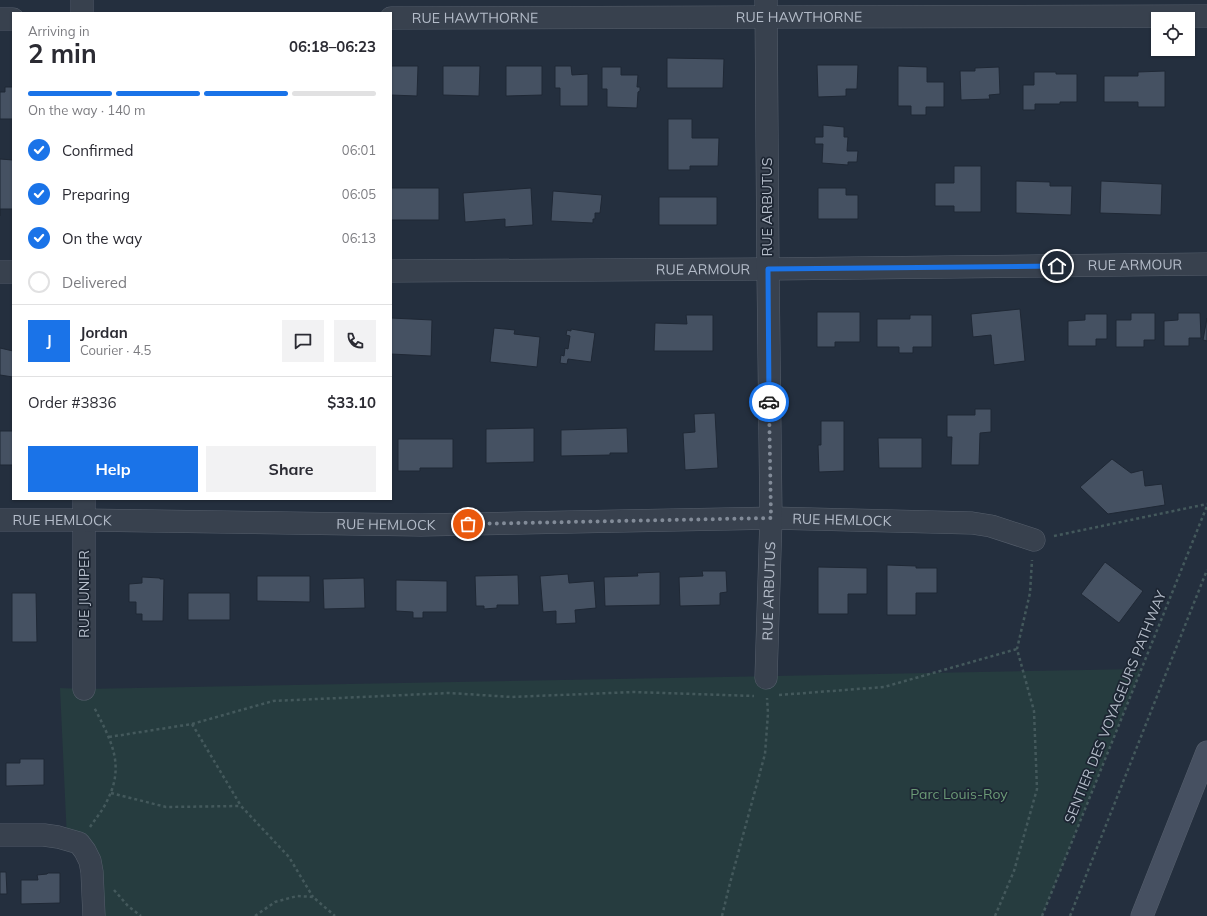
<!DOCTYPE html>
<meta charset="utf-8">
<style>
body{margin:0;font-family:Mulish,sans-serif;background:#f2f2f3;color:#2b2b33;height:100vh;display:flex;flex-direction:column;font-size:15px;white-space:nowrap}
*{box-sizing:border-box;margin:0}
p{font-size:13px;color:#7c7c81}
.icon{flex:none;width:22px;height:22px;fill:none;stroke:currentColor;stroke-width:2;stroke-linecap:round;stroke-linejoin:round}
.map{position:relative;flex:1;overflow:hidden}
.sheet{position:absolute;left:12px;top:12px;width:380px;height:488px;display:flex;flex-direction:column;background:#fff;border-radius:0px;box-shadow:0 1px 3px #0004}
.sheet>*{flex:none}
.fabs{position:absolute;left:1151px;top:12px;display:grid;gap:8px}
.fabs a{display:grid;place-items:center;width:44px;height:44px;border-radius:0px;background:#fff;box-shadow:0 1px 3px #0004;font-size:20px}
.pin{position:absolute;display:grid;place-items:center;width:34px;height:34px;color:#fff;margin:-17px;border:2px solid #fff;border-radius:50%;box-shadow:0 1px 4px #0007}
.courier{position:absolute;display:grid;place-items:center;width:40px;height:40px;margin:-20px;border:3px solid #1a73e8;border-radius:50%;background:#fff;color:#222;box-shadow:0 1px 5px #0007}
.headline em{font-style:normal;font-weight:700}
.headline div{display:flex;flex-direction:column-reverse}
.headline{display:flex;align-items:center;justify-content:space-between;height:68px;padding:0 16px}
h1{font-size:26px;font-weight:700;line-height:30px}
.bar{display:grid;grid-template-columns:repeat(4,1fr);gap:6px 4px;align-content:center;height:48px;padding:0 16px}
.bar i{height:5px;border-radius:3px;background:#e1e1e2}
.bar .current{background:#1a73e8}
.bar p{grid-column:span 4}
.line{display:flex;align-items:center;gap:10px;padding:0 16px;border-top:1px solid #e1e1e2}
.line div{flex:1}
.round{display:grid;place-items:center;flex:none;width:42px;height:42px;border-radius:0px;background:#f2f2f3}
ol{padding:0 16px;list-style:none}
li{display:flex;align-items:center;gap:12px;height:44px}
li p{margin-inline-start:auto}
li .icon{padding:4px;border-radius:50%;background:#1a73e8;color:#fff;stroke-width:4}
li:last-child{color:#7c7c81}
li i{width:22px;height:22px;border:2px solid #e1e1e2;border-radius:50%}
.primary-button{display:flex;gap:8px;margin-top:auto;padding:8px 16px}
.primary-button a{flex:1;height:46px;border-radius:0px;background:#1a73e8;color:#fff;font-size:16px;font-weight:700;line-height:46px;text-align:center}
.primary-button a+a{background:#f2f2f3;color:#2b2b33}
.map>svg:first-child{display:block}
.green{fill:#263c3f}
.building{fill:#455162;stroke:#1f2835}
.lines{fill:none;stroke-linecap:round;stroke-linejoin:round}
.minor-casing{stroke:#565f6c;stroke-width:23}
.secondary-casing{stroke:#565f6c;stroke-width:23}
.path{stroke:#44595c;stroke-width:2.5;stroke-dasharray:3 3;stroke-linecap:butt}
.minor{stroke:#38414e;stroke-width:22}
.secondary{stroke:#465061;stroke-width:22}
.done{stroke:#828b98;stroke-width:4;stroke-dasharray:0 7.2}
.route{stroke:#1a73e8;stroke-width:5}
.labels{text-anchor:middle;stroke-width:3.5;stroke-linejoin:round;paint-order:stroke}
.street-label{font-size:14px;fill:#b4bcc9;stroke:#1d2633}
.park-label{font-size:14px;fill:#6b9a76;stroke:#1d2633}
</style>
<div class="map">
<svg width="1207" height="916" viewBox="0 0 1207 916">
<rect width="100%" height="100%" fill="#242f3e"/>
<path class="green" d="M1141 669 1042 916H94L92 872 67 840 60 688 84 689Z"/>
<path class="building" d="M667 58 724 59 723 88H667Z
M817 65H858L857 89H846V96L818 97Z
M391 66H418L417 96 391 95Z
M443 66H480L479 96 443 95Z
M506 66H542V95L506 96Z
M555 66H571L572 75 588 74V106H560V88H555Z
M898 66 927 67V82H944V107H926V115H911V106H898Z
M602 67H621V75H638L637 87H640V91L638 92 637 108 607 107V89H602Z
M999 67 1000 94 989 95 990 99 961 100 960 71H975V68Z
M1165 71V107H1138V102H1104V76H1138V72Z
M1034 72H1056V74H1077V102H1060V104H1035V110H1023V85H1034Z
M5 87H13V119H0V92H5Z
M668 119H692V138H719L718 166H690V170H668Z
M823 125 844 127V137H848L847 151H858L857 162H848V165L822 163 823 144H815V137H823Z
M0 159 13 160V209H0V216Z
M954 166H981V212H954V206H935V183H954Z
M1016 181 1050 182V186H1072L1071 215 1016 213Z
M1101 181 1162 184 1161 215 1100 213Z
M391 188H439V220H391Z
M531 188 533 225 505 227V219L465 222 463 193Z
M818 188H846V195H858V219H818Z
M553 191 602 195 600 213H595V219H593V223L551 221Z
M659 197H717V225H659Z
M1020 309 1025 361 994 365 991 335 973 337 971 314Z
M817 312H860V342H835V347H817Z
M1131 313H1155V340H1144V347H1116V320H1131Z
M1178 313H1200L1201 338H1189V346H1164V321L1178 320Z
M1085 314H1107V339H1096V346H1068V321L1085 320Z
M686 315H713V351H654L655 323 687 324Z
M910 315H932V347H913V353H899V347H877V319H910Z
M391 318 432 320 431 356 391 354Z
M1207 318V341L1203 340Z
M494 328 515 330 514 334 540 337 537 367 490 362Z
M571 329 595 333 591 362 568 359 567 364 560 363 561 355 564 356 565 348 568 349 570 336 566 335 567 330 571 331Z
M0 348 13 351V377L0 375Z
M975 409H991V432L980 433 979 465H951L952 437H947V415H975Z
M715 413 718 468 685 470 683 433 695 432 694 414Z
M821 421H844V471L819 472 818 445H821Z
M534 428V462L486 463V429Z
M627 428 628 453H610V455L561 456V430Z
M0 431H13V465H0Z
M878 438H922V468H879Z
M398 439H453V468H420V471H398Z
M1112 459 1131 473 1143 470 1145 486 1162 484 1165 505 1108 514 1080 487Z
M1105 562 1143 591 1119 623 1081 594Z
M887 565 916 566V568H937V593H916V615H887Z
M818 567 867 568V594H848V614H818Z
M702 571H726L727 592 720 593V605L680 606 679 577 703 576Z
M660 572V605L605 606 604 577 638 576 637 573Z
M568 574 569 583 594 581 596 608 575 610 576 623 556 624V611L543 612 540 576Z
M518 575 519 605H497V608L484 609V606H476L475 576Z
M257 576H310V602L257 601Z
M142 577 160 578V579H164L163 621H142V614H136V602H129V584L142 583Z
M364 578 365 608 324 609 323 579Z
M396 580 447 581V612H423V618H413V612L396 611Z
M12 593H36L37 642H12Z
M188 593H230V620H188Z
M20 759H44V785L6 786V763H20Z
M0 872H6L7 894H0Z
M48 873H60V903L21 904V880H38L37 875 47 874Z"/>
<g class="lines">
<g class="minor-casing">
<g id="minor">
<path d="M82 13V0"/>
<path id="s1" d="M391 18 1207 16"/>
<path d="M0 19H13"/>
<path id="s2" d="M391 271 768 269 1207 264"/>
<path d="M0 272H13"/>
<path d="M84 499V689"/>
<path id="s3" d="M0 520H84L421 525 771 518 972 523 991 526 1034 540"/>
<path id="s4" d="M766 678 771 518 768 269 766 0"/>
<path d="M0 835H44L58 837 79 843 85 851 90 861 92 872 94 916"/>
</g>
</g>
<g class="secondary-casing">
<path id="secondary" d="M1142 916 1207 752"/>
</g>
<path class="path" d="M1054 536 1207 504
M779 695 884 687 1017 649
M192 724 241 806 289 857 313 897
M109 737 192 724 273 701 449 693 512 697 633 692 754 696
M111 793 166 807 240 806
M90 827C96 818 103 810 107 801 126 764 110 739 94 707
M114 890 128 906 141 916
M255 916 275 902 297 896 313 897 335 916
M722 916 729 887 765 754 768 713 767 698
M995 916 1014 871 1037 789 1034 711 1017 649 1030 593 1032 560
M1042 916 1207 506
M1070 916 1207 570"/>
<use href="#minor" class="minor"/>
<use href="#secondary" class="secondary"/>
</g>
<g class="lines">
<path class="done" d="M468 524 771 518 769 402"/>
<path class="route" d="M769 402 768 269 1057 266"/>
</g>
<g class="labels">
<g class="street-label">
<text dy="5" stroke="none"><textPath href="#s1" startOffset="408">RUE HAWTHORNE</textPath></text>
<text dy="5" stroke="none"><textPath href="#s1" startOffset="84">RUE HAWTHORNE</textPath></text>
<text transform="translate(767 207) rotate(-90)" y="5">RUE ARBUTUS</text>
<text dy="5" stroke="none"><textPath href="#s2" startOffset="744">RUE ARMOUR</textPath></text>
<text dy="5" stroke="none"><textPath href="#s2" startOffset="312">RUE ARMOUR</textPath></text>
<text dy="5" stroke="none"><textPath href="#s3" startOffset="62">RUE HEMLOCK</textPath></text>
<text dy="5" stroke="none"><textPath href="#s3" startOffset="842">RUE HEMLOCK</textPath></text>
<text dy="5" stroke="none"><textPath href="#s3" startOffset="386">RUE HEMLOCK</textPath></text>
<text dy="5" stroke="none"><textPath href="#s4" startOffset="87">RUE ARBUTUS</textPath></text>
<text transform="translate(84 594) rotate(-90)" y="5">RUE JUNIPER</text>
<text transform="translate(1115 707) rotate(-68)" y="5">SENTIER DES VOYAGEURS PATHWAY</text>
</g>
<g class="park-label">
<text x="959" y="799">Parc Louis-Roy</text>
</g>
</g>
</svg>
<div class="fabs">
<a><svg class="icon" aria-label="locate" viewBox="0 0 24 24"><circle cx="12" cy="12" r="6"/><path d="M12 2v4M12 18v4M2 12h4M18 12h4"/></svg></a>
</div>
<div class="pin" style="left:468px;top:524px;background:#ea580c"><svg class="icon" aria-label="bag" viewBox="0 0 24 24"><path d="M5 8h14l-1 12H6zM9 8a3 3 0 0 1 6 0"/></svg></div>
<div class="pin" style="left:1057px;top:266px;background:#1f2937"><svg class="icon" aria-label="home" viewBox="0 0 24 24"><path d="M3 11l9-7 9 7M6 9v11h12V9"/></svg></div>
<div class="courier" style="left:769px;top:402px"><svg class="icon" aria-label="car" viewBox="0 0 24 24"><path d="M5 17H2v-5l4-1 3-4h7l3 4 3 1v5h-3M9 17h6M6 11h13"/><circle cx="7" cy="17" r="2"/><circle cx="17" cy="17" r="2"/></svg></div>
<section class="sheet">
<div class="headline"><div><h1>2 min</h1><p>Arriving in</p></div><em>06:18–06:23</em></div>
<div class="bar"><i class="current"></i><i class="current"></i><i class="current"></i><i></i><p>On the way · 140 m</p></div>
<ol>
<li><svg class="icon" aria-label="check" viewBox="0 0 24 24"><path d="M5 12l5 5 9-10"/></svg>Confirmed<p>06:01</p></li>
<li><svg class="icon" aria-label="check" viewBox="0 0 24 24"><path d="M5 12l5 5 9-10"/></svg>Preparing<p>06:05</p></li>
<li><svg class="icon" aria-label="check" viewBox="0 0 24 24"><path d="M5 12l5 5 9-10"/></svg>On the way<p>06:13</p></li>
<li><i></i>Delivered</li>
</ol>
<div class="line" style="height:72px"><b class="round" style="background:#1a73e8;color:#fff">J</b><div><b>Jordan</b><p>Courier · 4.5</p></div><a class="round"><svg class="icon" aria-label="chat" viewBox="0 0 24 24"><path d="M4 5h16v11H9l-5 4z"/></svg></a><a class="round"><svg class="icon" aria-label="phone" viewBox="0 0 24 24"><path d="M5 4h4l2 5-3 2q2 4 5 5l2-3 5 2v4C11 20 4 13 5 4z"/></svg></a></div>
<div class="line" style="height:52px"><div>Order #3836</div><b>$33.10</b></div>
<div class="primary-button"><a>Help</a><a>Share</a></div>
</section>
</div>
